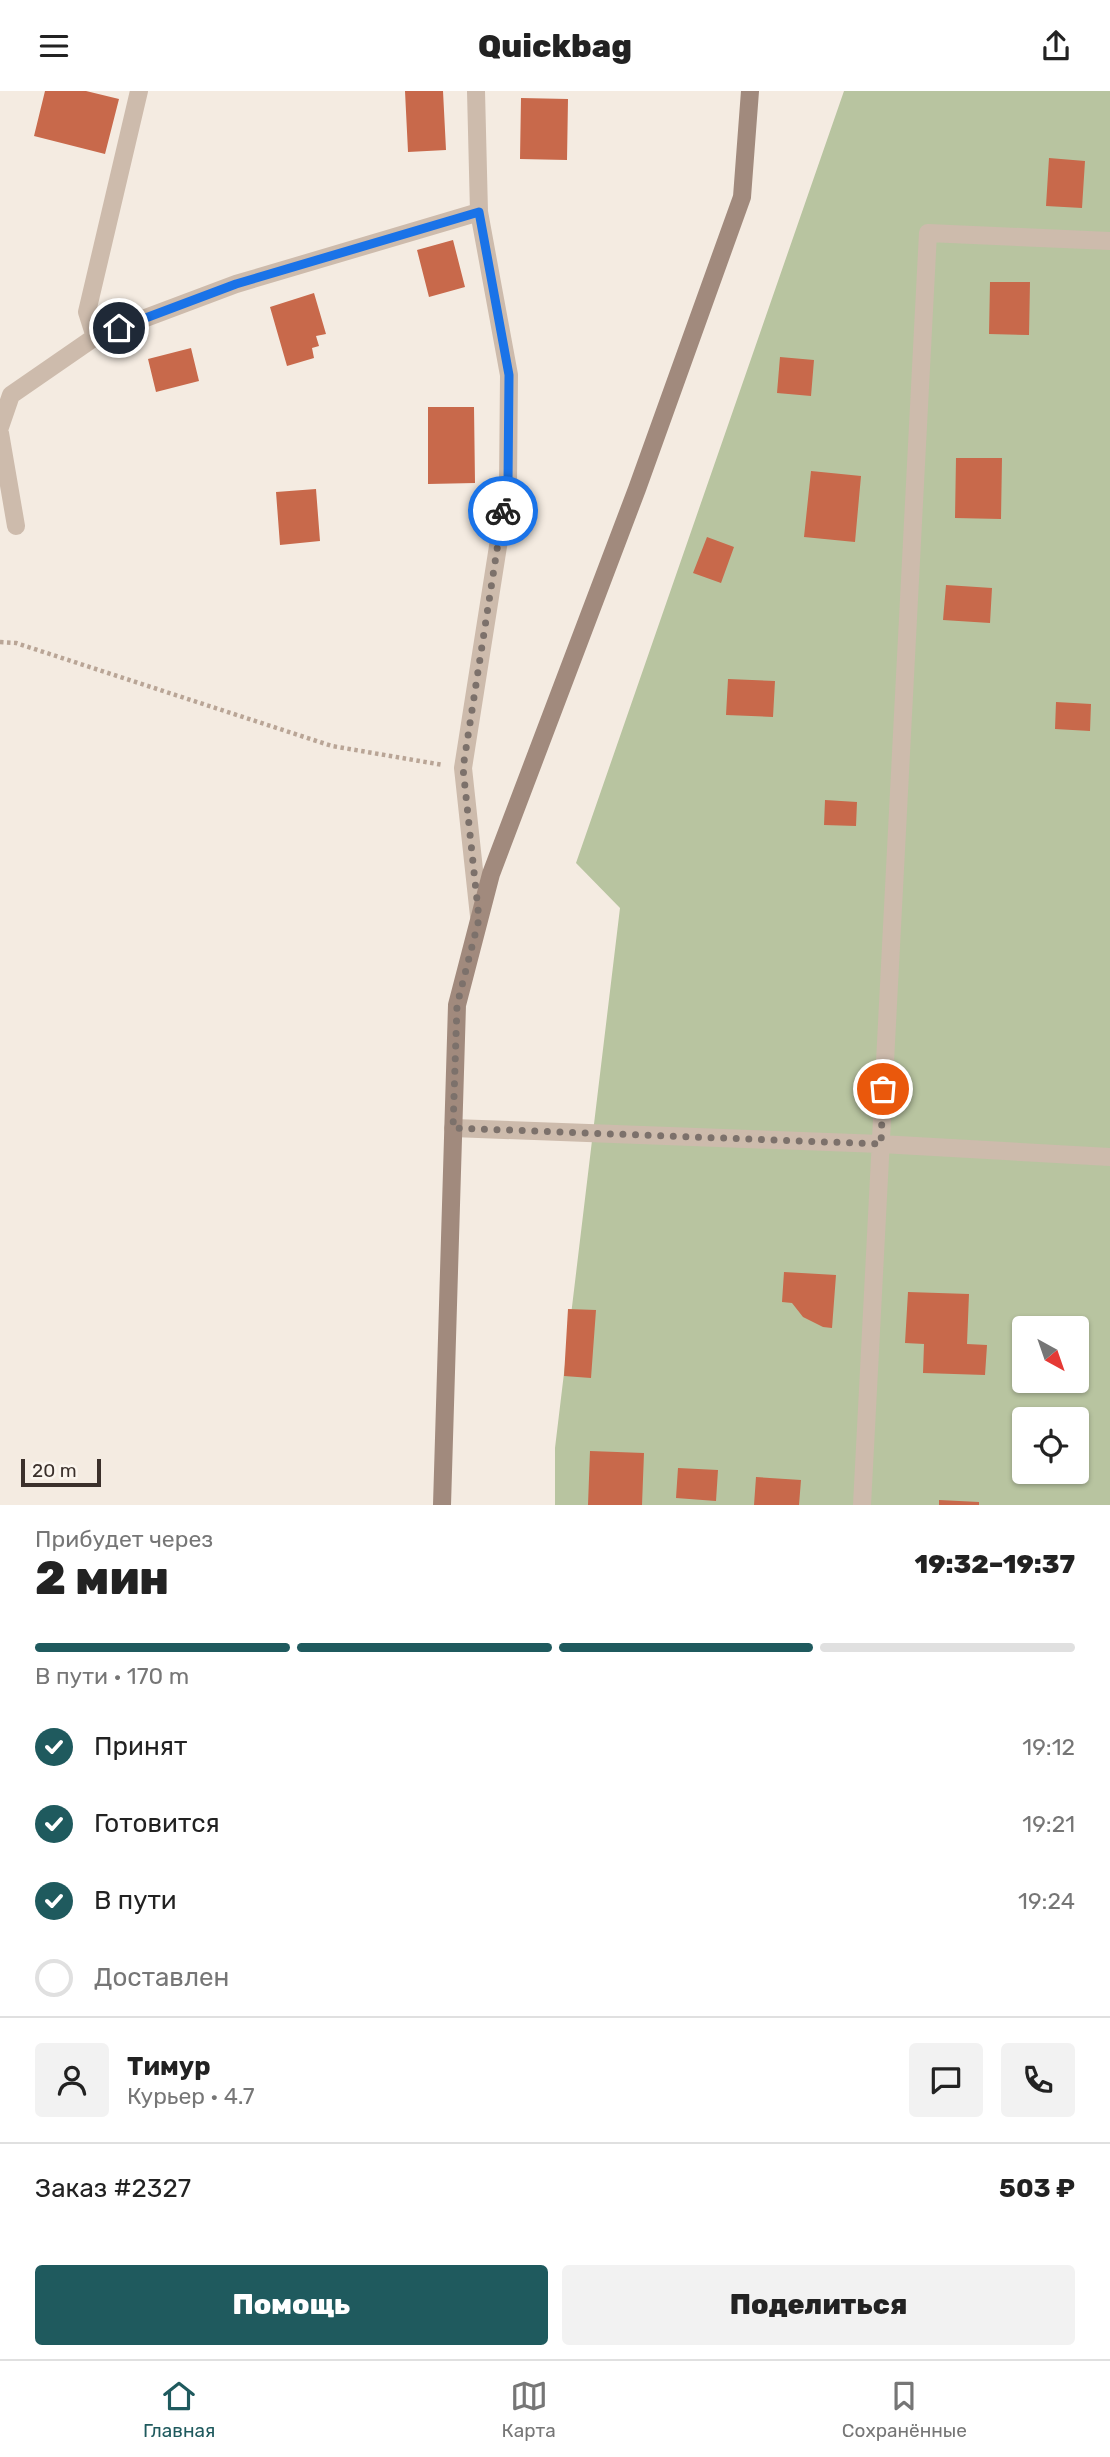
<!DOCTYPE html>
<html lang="ru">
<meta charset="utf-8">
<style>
body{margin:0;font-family:Rubik,sans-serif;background:#f2f2f2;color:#222;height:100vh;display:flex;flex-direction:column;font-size:26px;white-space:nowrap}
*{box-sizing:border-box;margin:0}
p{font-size:23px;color:#767676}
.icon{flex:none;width:38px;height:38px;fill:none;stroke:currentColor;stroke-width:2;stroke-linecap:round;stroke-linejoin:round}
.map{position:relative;height:1414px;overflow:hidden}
.drawer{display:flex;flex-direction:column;background:#fff;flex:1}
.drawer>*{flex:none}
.needle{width:46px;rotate:140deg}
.tools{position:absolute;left:1012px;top:1225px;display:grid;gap:14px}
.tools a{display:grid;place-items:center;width:77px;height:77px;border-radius:7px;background:#fff;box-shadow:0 2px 5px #0004;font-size:35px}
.scale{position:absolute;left:21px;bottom:18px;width:80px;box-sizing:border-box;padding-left:7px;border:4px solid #3b302b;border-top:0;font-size:19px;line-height:24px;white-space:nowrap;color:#3b302b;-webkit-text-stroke:5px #fbf5ee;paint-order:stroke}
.pin{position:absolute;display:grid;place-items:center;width:60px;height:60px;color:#fff;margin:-30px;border:4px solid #fff;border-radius:50%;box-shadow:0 2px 7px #0007}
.courier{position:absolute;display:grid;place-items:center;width:70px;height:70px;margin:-35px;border:5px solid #1a73e8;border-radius:50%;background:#fff;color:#222;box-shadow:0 2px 9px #0007}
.summary em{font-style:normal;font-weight:800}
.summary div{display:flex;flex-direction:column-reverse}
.summary{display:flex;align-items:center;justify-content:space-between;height:119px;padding:0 35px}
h1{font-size:46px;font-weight:800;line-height:52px}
.bar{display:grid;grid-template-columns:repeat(4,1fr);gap:10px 7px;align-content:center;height:84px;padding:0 35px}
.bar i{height:9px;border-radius:5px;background:#e0e0e0}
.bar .active{background:#1f5a5e}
.bar p{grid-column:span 4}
.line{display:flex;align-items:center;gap:18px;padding:0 35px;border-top:2px solid #e0e0e0}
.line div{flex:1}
.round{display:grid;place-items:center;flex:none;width:74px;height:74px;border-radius:7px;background:#f2f2f2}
ol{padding:0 35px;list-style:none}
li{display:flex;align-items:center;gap:21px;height:77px}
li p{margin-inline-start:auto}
li .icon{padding:7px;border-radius:50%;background:#1f5a5e;color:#fff;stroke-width:4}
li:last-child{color:#767676}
li i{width:38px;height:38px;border:4px solid #e0e0e0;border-radius:50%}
.action{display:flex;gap:14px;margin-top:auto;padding:14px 35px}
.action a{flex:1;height:80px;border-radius:7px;background:#1f5a5e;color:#fff;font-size:28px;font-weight:800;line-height:80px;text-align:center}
.action a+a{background:#f2f2f2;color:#222}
header{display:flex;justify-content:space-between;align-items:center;height:91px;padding:0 35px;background:#fff;font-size:32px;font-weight:800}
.tab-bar{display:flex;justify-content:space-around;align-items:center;height:98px;border-top:2px solid #e0e0e0;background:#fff;font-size:19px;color:#767676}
.tab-bar a{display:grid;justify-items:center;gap:4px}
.tab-bar .active{color:#1f5a5e}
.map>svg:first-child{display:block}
.green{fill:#b8c4a0;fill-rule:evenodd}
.building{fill:#c8694b}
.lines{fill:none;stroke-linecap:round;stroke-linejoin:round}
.path{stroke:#b9a596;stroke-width:4.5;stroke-dasharray:3.5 3.5;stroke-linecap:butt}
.street{stroke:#cdbbac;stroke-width:18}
.secondary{stroke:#a18a7d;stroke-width:18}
.done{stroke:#7c716b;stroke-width:7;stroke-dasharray:0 12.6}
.route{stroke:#1a73e8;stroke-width:9}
</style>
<header><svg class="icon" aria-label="menu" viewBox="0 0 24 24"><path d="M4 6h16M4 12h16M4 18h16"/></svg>Quickbag<svg class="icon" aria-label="share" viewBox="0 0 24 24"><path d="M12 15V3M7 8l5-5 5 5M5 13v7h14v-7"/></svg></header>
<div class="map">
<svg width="1110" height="1414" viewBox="0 0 1110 1414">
<rect width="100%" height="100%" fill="#f4ebe1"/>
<path class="green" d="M844 0H1110V1414H555V1357L620 817 576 772ZM1024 1237H1076V1290H1024ZM1024 1328H1076V1381H1024Z"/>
<path class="building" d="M45 0H86L119 8 105 63 34 45Z
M405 0H443L446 59 408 61Z
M521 7 568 8 567 69 520 68Z
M1049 67 1085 70 1082 117 1046 115Z
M453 149 465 196 429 206 417 159Z
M990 191H1030L1029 244 989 243Z
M314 202 326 243 316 245 319 255 312 257 314 267 287 275 270 216Z
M191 257 199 290 156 301 148 268Z
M780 266 814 269 811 305 777 302Z
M428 316H474L475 392 428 393Z
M956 367H1002L1001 428 955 427Z
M811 380 861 385 855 451 804 446Z
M316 398 320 450 280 454 276 401Z
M707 446 734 456 721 492 693 482Z
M946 494 992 497 990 532 943 529Z
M728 588 775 590 773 626 726 624Z
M1056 611 1091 613 1090 640 1055 638Z
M825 709 857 711 856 735 824 734Z
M784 1181 836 1184 832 1237 823 1236 803 1226 792 1212 782 1211Z
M908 1201 969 1203 967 1253 987 1254 985 1284 923 1282 924 1253 905 1252Z
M568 1218 596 1219 591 1287 564 1285Z
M590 1360 644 1362 642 1414H588Z
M678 1377 718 1379 716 1410 676 1407Z
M756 1386 801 1389 799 1414H754Z
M939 1409 979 1411V1414H939Z"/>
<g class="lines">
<path class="path" d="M0 551 16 552 332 655 443 674"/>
<path class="street" d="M476 0 479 121 509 284 508 392 463 677 479 825
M95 246 236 193 479 121
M0 336 11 304 95 246 87 221 139 0
M0 342 16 435
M453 1037 881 1053 1110 1066
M862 1414 928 142 1110 150"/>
<path class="secondary" d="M442 1414 457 914 491 783 637 398 742 106 750 0"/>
</g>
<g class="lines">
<path class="done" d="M503 420 463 677 479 828 457 914 453 1037 881 1053 883 998"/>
<path class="route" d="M119 237 236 193 479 121 509 284 508 392 503 420"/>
</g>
</svg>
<div class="tools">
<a><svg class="needle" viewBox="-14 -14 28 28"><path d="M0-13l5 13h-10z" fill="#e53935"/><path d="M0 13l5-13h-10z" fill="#767676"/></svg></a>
<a><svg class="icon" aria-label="locate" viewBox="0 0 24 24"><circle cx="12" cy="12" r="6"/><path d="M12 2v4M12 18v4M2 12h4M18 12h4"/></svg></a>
</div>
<div class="scale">20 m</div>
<div class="pin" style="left:883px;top:998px;background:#ea580c"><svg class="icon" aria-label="bag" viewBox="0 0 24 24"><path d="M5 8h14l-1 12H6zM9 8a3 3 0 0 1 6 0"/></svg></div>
<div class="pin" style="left:119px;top:237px;background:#1f2937"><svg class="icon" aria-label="home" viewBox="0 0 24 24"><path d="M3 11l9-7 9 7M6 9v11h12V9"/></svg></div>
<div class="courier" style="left:503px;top:420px"><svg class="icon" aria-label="bike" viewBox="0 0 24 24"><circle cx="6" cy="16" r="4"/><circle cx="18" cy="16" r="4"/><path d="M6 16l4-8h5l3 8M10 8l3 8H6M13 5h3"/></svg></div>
</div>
<section class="drawer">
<div class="summary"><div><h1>2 мин</h1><p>Прибудет через</p></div><em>19:32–19:37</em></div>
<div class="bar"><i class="active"></i><i class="active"></i><i class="active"></i><i></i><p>В пути · 170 m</p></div>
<ol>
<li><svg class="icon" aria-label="check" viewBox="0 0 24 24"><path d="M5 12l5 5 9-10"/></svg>Принят<p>19:12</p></li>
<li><svg class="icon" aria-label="check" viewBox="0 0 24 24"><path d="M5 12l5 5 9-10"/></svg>Готовится<p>19:21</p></li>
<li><svg class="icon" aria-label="check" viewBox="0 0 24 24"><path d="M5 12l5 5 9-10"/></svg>В пути<p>19:24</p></li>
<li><i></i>Доставлен</li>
</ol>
<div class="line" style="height:126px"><a class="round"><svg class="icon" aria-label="person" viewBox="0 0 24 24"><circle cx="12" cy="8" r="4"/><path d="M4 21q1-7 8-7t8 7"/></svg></a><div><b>Тимур</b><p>Курьер · 4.7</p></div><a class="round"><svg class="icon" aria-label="chat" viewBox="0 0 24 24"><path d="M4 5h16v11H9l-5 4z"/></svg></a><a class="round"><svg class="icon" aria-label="phone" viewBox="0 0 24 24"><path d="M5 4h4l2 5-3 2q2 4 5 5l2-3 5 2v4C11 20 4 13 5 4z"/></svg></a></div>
<div class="line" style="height:91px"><div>Заказ #2327</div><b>503 ₽</b></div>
<div class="action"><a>Помощь</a><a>Поделиться</a></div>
</section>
<nav class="tab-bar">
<a class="active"><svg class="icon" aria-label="home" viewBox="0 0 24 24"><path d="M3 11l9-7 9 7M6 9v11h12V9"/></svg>Главная</a>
<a><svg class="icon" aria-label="map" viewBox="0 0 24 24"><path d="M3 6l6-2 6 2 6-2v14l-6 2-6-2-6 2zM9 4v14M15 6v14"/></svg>Карта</a>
<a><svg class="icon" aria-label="saved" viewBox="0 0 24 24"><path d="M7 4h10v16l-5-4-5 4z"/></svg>Сохранённые</a>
</nav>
